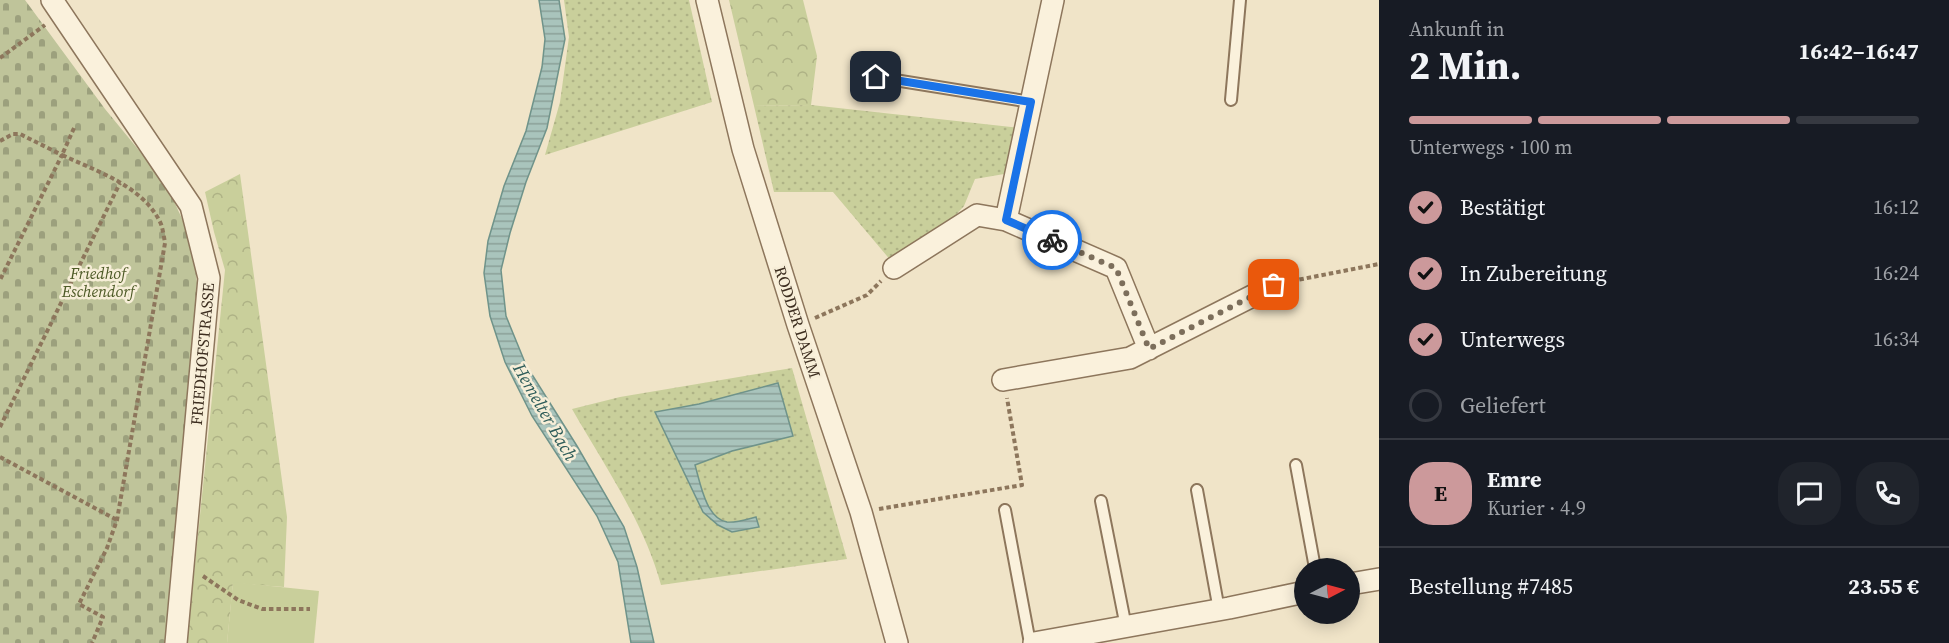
<!DOCTYPE html>
<html lang="de">
<meta charset="utf-8">
<style>
body{margin:0;font-family:"Source Serif 4",serif;background:#20242c;color:#f1f3f6;height:100vh;display:flex;flex-direction:column;font-size:22px;white-space:nowrap}
*{box-sizing:border-box;margin:0}
p{font-size:20px;color:#9ea1a6}
.icon{flex:none;width:33px;height:33px;fill:none;stroke:currentColor;stroke-width:2;stroke-linecap:round;stroke-linejoin:round}
.map{position:relative;flex:1;overflow:hidden}
.side{display:flex;flex-direction:column;background:#171b24;width:570px}
.side>*{flex:none}
.needle{width:39px;rotate:84deg}
.controls{position:absolute;left:1294px;top:558px;display:grid;gap:12px}
.controls a{display:grid;place-items:center;width:66px;height:66px;border-radius:50%;background:#171b24;box-shadow:0 3px 15px #0003;font-size:30px}
.pin{position:absolute;display:grid;place-items:center;width:51px;height:51px;color:#fff;margin:-26px;border-radius:12px;box-shadow:0 3px 9px #0006}
.courier{position:absolute;display:grid;place-items:center;width:60px;height:60px;margin:-30px;border:4px solid #1a73e8;border-radius:50%;background:#fff;color:#222;box-shadow:0 2px 8px #0007}
.summary em{font-style:normal;font-weight:700}
.summary div{display:flex;flex-direction:column-reverse}
.summary{display:flex;align-items:center;justify-content:space-between;height:102px;padding:0 30px}
h1{font-size:39px;font-weight:700;line-height:45px}
.bar{display:grid;grid-template-columns:repeat(4,1fr);gap:9px 6px;align-content:center;height:72px;padding:0 30px}
.bar i{height:8px;border-radius:4px;background:#363941}
.bar .on{background:#cc999b}
.bar p{grid-column:span 4}
.line{display:flex;align-items:center;gap:15px;padding:0 30px;border-top:2px solid #363941}
.line div{flex:1}
.round{display:grid;place-items:center;flex:none;width:63px;height:63px;border-radius:24px;background:#20242c}
ol{padding:0 30px;list-style:none}
li{display:flex;align-items:center;gap:18px;height:66px}
li p{margin-inline-start:auto}
li .icon{padding:6px;border-radius:50%;background:#cc999b;color:#111;stroke-width:4}
li:last-child{color:#9ea1a6}
li i{width:33px;height:33px;border:3px solid #363941;border-radius:50%}
main{display:flex;flex:1;min-height:0}
.map>svg:first-child{display:block}
.grass{fill:url(#grass-dots)}
.forest{fill:url(#forest-crowns)}
.cemetery{fill:url(#cemetery-stones)}
.garden{fill:#c9cf9b}
.water{fill:url(#water-rules);stroke:#6f938a;stroke-width:1.5}
.lines{fill:none;stroke-linecap:round;stroke-linejoin:round}
.service-casing{stroke:#8d765c;stroke-width:14}
.minor-casing{stroke:#8d765c;stroke-width:24}
.path{stroke:#8d765c;stroke-width:4;stroke-dasharray:4.5 3;stroke-linecap:butt}
.service{stroke:#faf1dc;stroke-width:10}
.minor{stroke:#faf1dc;stroke-width:21}
.done{stroke:#7c6e5b;stroke-width:6;stroke-dasharray:0 10.8}
.route{stroke:#1a73e8;stroke-width:8}
.labels{text-anchor:middle;stroke-width:5;stroke-linejoin:round;paint-order:stroke}
.park-label{font-size:16px;font-style:italic;fill:#4d5a26;stroke:#f7eed8}
.street-label{font-size:16px;fill:#3d2e20;stroke:#f7eed8}
.water-label{font-size:18px;font-style:italic;fill:#2f5d5a;stroke:#f7eed8}
</style>
<main>
<div class="map">
<svg width="1379" height="643" viewBox="0 0 1379 643">
<defs>
<pattern id="grass-dots" width="8" height="8" patternUnits="userSpaceOnUse" patternTransform="scale(1.5)"><rect width="8" height="8" fill="#c9cf9b"/><path d="M2 2h.1M6 6h.1" fill="none" stroke="#aeb285" stroke-width="1.8" stroke-linecap="round"/></pattern>
<pattern id="forest-crowns" width="20" height="18" patternUnits="userSpaceOnUse" patternTransform="scale(1.5)"><rect width="20" height="18" fill="#c9cf9b"/><path d="M2 6a3 3 0 1 1 6 0M12 15a3 3 0 1 1 6 0" fill="none" stroke="#aeb285"/></pattern>
<pattern id="cemetery-stones" width="16" height="16" patternUnits="userSpaceOnUse" patternTransform="scale(1.5)"><rect width="16" height="16" fill="#bfc49a"/><path d="M2 7V4a2 2 0 0 1 4 0v3zM10 15v-3a2 2 0 0 1 4 0v3z" fill="#9ca07d"/></pattern>
<pattern id="water-rules" width="6" height="5" patternUnits="userSpaceOnUse" patternTransform="scale(1.5)"><rect width="6" height="5" fill="#a9c4bc"/><path d="M0 2.5h6" fill="none" stroke="#8ba098"/></pattern>
</defs>
<rect width="100%" height="100%" fill="#f0e4c8"/>
<path class="grass" d="M564 0H689L712 102 545 155 560 102 569 37Z
M811 105 1020 128 1010 173 975 179 964 206 938 234 892 262 833 192H774L754 106Z
M792 368 847 559 661 585C644 522 604 465 572 409L620 397Z"/>
<path class="forest" d="M729 0H803L817 56 811 105 754 106Z
M240 174 287 517 284 587 233 583 227 643H187L225 270 214 232 205 192Z"/>
<path class="cemetery" d="M0 0H25L105 109 165 182 191 238 197 283 165 643H0Z"/>
<path class="garden" d="M233 582 319 591 314 643H227Z"/>
<path class="water" d="M539 0H559L565 39 547 128 526 182 510 233 501 270 506 316 526 365 577 446 624 527 637 567 654 643H631L618 562 597 516 532 416 505 362 490 316 484 273 488 241 504 186 526 131 542 67 545 39Z
M778 383 793 436 732 451 695 465C700 482 706 519 727 522 736 523 748 519 756 517L759 527 732 532 718 525 703 512 655 412 699 404Z"/>
<g class="lines">
<g class="service-casing">
<path id="service" d="M876 77 1031 102
M1231 100 1240 0
M1296 465 1315 568
M1197 490 1219 610
M1101 501 1126 627
M1005 510 1030 643"/>
</g>
<g class="minor-casing">
<path id="minor" d="M52 0 191 206 209 278 176 643
M707 0 743 149 798 325 861 512 897 643
M1053 0 1006 220 1116 268 1149 349
M894 268 977 215 1006 220
M1003 380 1130 358 1274 285
M1350 584 1379 579
M1034 643 1229 608 1305 592"/>
</g>
<path class="path" d="M0 58 45 25
M74 128 62 155C96 171 144 186 161 224 163 230 164 237 165 243L117 520 107 548 79 604 103 617 92 643
M0 141 13 134H20L62 155 0 280
M1292 281 1379 264
M815 318 867 295 881 281
M0 427 120 183
M0 457 117 520
M879 509 1022 485 1007 398
M203 576 238 600 262 609H310"/>
<use href="#service" class="service"/>
<use href="#minor" class="minor"/>
</g>
<g class="lines">
<path class="done" d="M1052 240 1116 268 1149 349 1274 285"/>
<path class="route" d="M876 77 1031 102 1006 220 1052 240"/>
</g>
<g class="labels">
<g class="park-label">
<text x="98" y="279">Friedhof<tspan x="98" dy="18">Eschendorf</tspan></text>
</g>
<g class="street-label">
<text transform="translate(798 322) rotate(72)" y="6">RODDER DAMM</text>
<text transform="translate(202 354) rotate(-85)" y="6">FRIEDHOFSTRASSE</text>
</g>
<g class="water-label">
<text transform="translate(545 412) rotate(60)" y="6">Hemelter Bach</text>
</g>
</g>
</svg>
<div class="controls">
<a><svg class="needle" viewBox="-14 -14 28 28"><path d="M0-13l5 13h-10z" fill="#e53935"/><path d="M0 13l5-13h-10z" fill="#9ea1a6"/></svg></a>
</div>
<div class="pin" style="left:1274px;top:285px;background:#ea580c"><svg class="icon" aria-label="bag" viewBox="0 0 24 24"><path d="M5 8h14l-1 12H6zM9 8a3 3 0 0 1 6 0"/></svg></div>
<div class="pin" style="left:876px;top:77px;background:#1f2937"><svg class="icon" aria-label="home" viewBox="0 0 24 24"><path d="M3 11l9-7 9 7M6 9v11h12V9"/></svg></div>
<div class="courier" style="left:1052px;top:240px"><svg class="icon" aria-label="bike" viewBox="0 0 24 24"><circle cx="6" cy="16" r="4"/><circle cx="18" cy="16" r="4"/><path d="M6 16l4-8h5l3 8M10 8l3 8H6M13 5h3"/></svg></div>
</div>
<section class="side">
<div class="summary"><div><h1>2 Min.</h1><p>Ankunft in</p></div><em>16:42–16:47</em></div>
<div class="bar"><i class="on"></i><i class="on"></i><i class="on"></i><i></i><p>Unterwegs · 100 m</p></div>
<ol>
<li><svg class="icon" aria-label="check" viewBox="0 0 24 24"><path d="M5 12l5 5 9-10"/></svg>Bestätigt<p>16:12</p></li>
<li><svg class="icon" aria-label="check" viewBox="0 0 24 24"><path d="M5 12l5 5 9-10"/></svg>In Zubereitung<p>16:24</p></li>
<li><svg class="icon" aria-label="check" viewBox="0 0 24 24"><path d="M5 12l5 5 9-10"/></svg>Unterwegs<p>16:34</p></li>
<li><i></i>Geliefert</li>
</ol>
<div class="line" style="height:108px"><b class="round" style="background:#cc999b;color:#111">E</b><div><b>Emre</b><p>Kurier · 4.9</p></div><a class="round"><svg class="icon" aria-label="chat" viewBox="0 0 24 24"><path d="M4 5h16v11H9l-5 4z"/></svg></a><a class="round"><svg class="icon" aria-label="phone" viewBox="0 0 24 24"><path d="M5 4h4l2 5-3 2q2 4 5 5l2-3 5 2v4C11 20 4 13 5 4z"/></svg></a></div>
<div class="line" style="height:78px"><div>Bestellung #7485</div><b>23.55 €</b></div>
</section>
</main>
